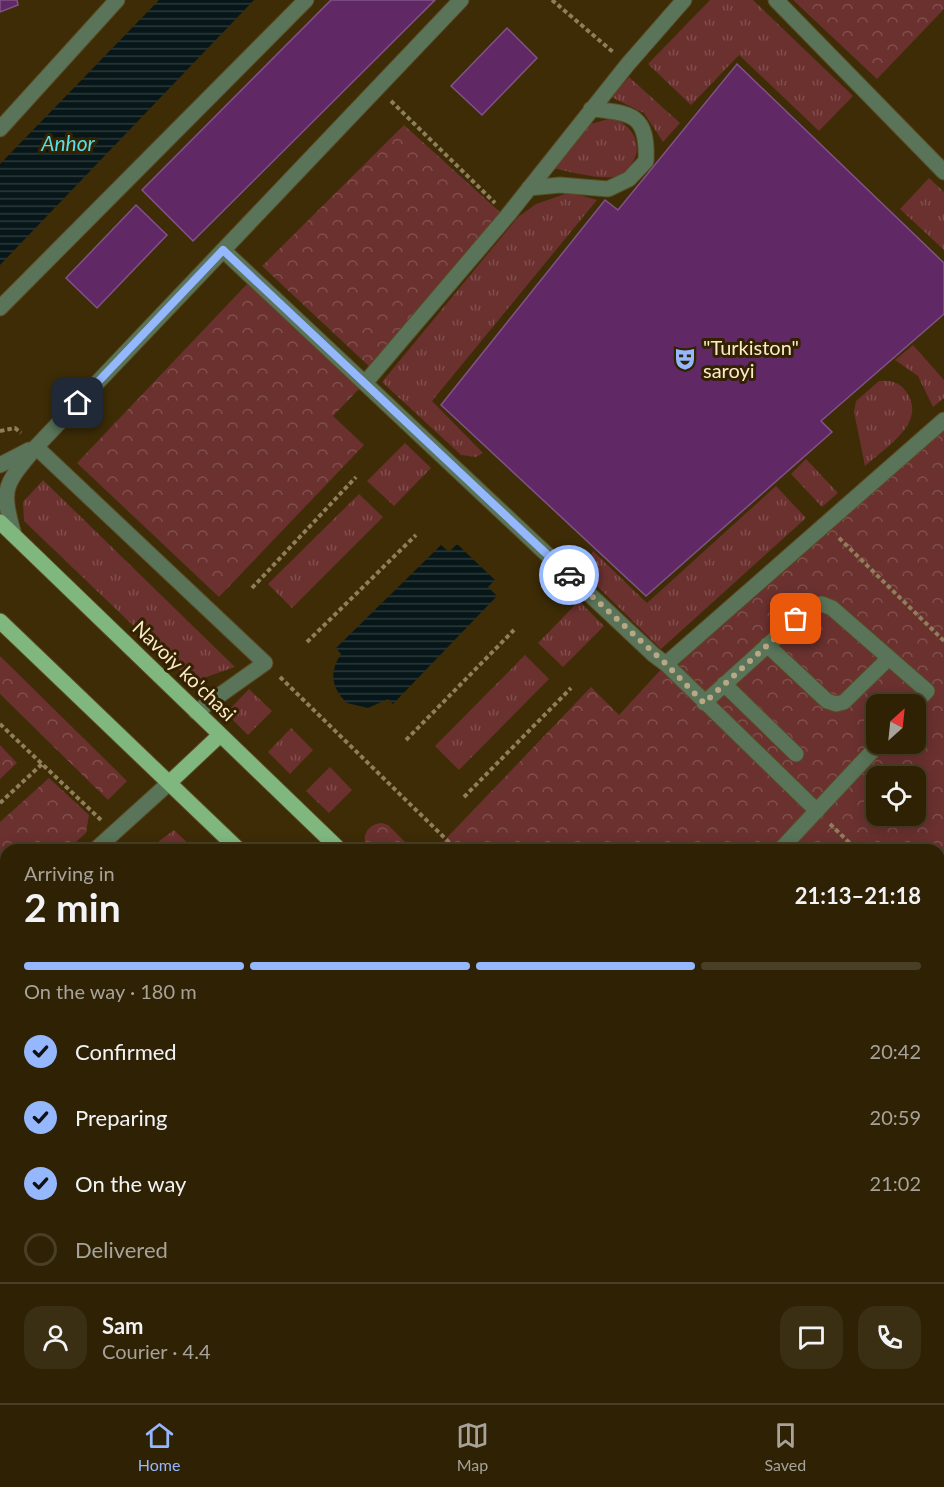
<!DOCTYPE html>
<meta charset="utf-8">
<style>
body{margin:0;font-family:Lato,sans-serif;background:#3a2e13;color:#f1f3f6;height:100vh;display:flex;flex-direction:column;font-size:22px;white-space:nowrap}
*{box-sizing:border-box;margin:0}
p{font-size:20px;color:#a7a39a}
.icon{flex:none;width:33px;height:33px;fill:none;stroke:currentColor;stroke-width:2;stroke-linecap:round;stroke-linejoin:round}
.map{position:relative;flex:1;overflow:hidden}
.details{position:absolute;left:0px;top:844px;width:945px;height:560px;display:flex;flex-direction:column;background:#2e2104;border-radius:18px 18px 0 0;box-shadow:0 3px 15px #0003,0 0 0 2px #493e26}
.details>*{flex:none}
.needle{width:39px;rotate:27deg}
.buttons{position:absolute;left:866px;top:694px;display:grid;gap:12px}
.buttons a{display:grid;place-items:center;width:60px;height:60px;border-radius:12px;background:#2e2104;box-shadow:0 3px 15px #0003,0 0 0 2px #493e26;font-size:30px}
.pin{position:absolute;display:grid;place-items:center;width:51px;height:51px;color:#fff;margin:-26px;border-radius:12px;box-shadow:0 3px 9px #0006}
.courier{position:absolute;display:grid;place-items:center;width:60px;height:60px;margin:-30px;border:4px solid #94b7fd;border-radius:50%;background:#fff;color:#222;box-shadow:0 2px 8px #0007}
.overview em{font-style:normal;font-weight:700}
.overview div{display:flex;flex-direction:column-reverse}
.overview{display:flex;align-items:center;justify-content:space-between;height:102px;padding:0 24px}
h1{font-size:39px;font-weight:700;line-height:45px}
.bar{display:grid;grid-template-columns:repeat(4,1fr);gap:9px 6px;align-content:center;height:72px;padding:0 24px}
.bar i{height:8px;border-radius:4px;background:#493e26}
.bar .on{background:#94b7fd}
.bar p{grid-column:span 4}
.line{display:flex;align-items:center;gap:15px;padding:0 24px;border-top:2px solid #493e26}
.line div{flex:1}
.round{display:grid;place-items:center;flex:none;width:63px;height:63px;border-radius:18px;background:#3a2e13}
ol{padding:0 24px;list-style:none}
li{display:flex;align-items:center;gap:18px;height:66px}
li p{margin-inline-start:auto}
li .icon{padding:6px;border-radius:50%;background:#94b7fd;color:#111;stroke-width:4}
li:last-child{color:#a7a39a}
li i{width:33px;height:33px;border:3px solid #493e26;border-radius:50%}
.tab-bar{display:flex;justify-content:space-around;align-items:center;height:84px;border-top:2px solid #493e26;background:#2e2104;font-size:16px;color:#a7a39a}
.tab-bar a{display:grid;justify-items:center;gap:3px}
.tab-bar .on{color:#94b7fd}
.map>svg:first-child{display:block}
.grass{fill:url(#grass-tufts)}
.forest{fill:url(#forest-crowns);fill-rule:evenodd}
.water{fill:url(#water-rules)}
.building{fill:#602966;stroke:#815386;stroke-width:1.5}
.lines{fill:none;stroke-linecap:round;stroke-linejoin:round}
.minor-casing{stroke:#5b4a25;stroke-width:17}
.major-casing{stroke:#5b4a25;stroke-width:17}
.path{stroke:#8f7e5a;stroke-width:4;stroke-dasharray:4.5 3;stroke-linecap:butt}
.minor{stroke:#597458;stroke-width:15}
.major{stroke:#80b77f;stroke-width:15}
.done{stroke:#b8a884;stroke-width:6;stroke-dasharray:0 10.8}
.route{stroke:#94b7fd;stroke-width:8}
.labels{text-anchor:middle;stroke-width:6;stroke-linejoin:round;paint-order:stroke}
.poi-label{font-size:20px;fill:#fbeac8;stroke:#320;text-anchor:start}
.street-label{font-size:20px;fill:#fbeac8;stroke:#320}
.water-label{font-size:21px;font-style:italic;fill:#57deeb;stroke:#320}
</style>
<div class="map">
<svg width="944" height="1403" viewBox="0 0 944 1403">
<defs>
<pattern id="grass-tufts" width="24" height="20" patternUnits="userSpaceOnUse" patternTransform="scale(1.5)"><rect width="24" height="20" fill="#6a312f"/><path d="M3 7l-1-3M5 7V3M7 7l1-3M15 17l-1-3M17 17v-4M19 17l1-3" fill="none" stroke="#804f4c"/></pattern>
<pattern id="forest-crowns" width="20" height="18" patternUnits="userSpaceOnUse" patternTransform="scale(1.5)"><rect width="20" height="18" fill="#6a312f"/><path d="M2 6a3 3 0 1 1 6 0M12 15a3 3 0 1 1 6 0" fill="none" stroke="#804f4c"/></pattern>
<pattern id="water-rules" width="6" height="5" patternUnits="userSpaceOnUse" patternTransform="scale(1.5)"><rect width="6" height="5" fill="#071719"/><path d="M0 2.5h6" fill="none" stroke="#2c3939"/></pattern>
</defs>
<rect width="100%" height="100%" fill="#3d2c06"/>
<path class="grass" d="M710 0H753L853 96 819 131 739 55 691 105 648 64Z
M629 77 680 123 663 142 644 113 611 97Z
M612 118C640 127 647 159 619 175 606 182 567 171 553 168L590 124Z
M929 178 944 192V250L900 209Z
M565 194H576L597 200 432 401 483 453 476 457 461 455 382 382 518 217 536 204Z
M913 345 944 380V398L933 407 918 376 895 360Z
M879 381C891 380 900 382 907 393 927 423 885 448 865 466L854 412 856 401Z
M405 443 431 468 394 506 367 481Z
M806 459 838 493 822 507 791 474Z
M43 480 235 667 192 682 24 521 23 502Z
M776 486 806 518 661 649 589 578 586 565 593 551 647 603Z
M359 494 383 517 292 608 268 584Z
M579 601 604 626 563 667 538 643Z
M525 655 549 679 459 770 435 746Z
M249 689 272 711 248 735 226 713Z
M291 728 313 750 290 774 268 752Z
M330 767 352 790 329 813 306 791Z
M174 830 195 850H166L158 842Z
M0 1218 6 1224V1312L0 1305Z"/>
<path class="forest" d="M793 0H944V9L877 79Z
M404 125 502 214 373 370 262 266Z
M248 283 359 389 333 416 364 445 219 597 77 463Z
M944 430V1336L939 1341V850H435L591 687 619 715 666 664ZM876 705H915V744H876ZM876 777H915V816H876Z
M0 656 127 781 108 800 0 694Z
M0 745 17 763 0 779Z
M49 778 89 815 86 833 67 850H6V906L0 912V822Z
M382 823 388 825 413 850H368C360 837 367 824 382 823Z
M6 976V1107L0 1112V981Z
M0 1349 6 1356V1398H46L51 1403H0Z
M194 1398H682L687 1403H189Z"/>
<path class="water" d="M159 0H254L0 265V164Z
M457 544 495 580 488 587 497 596 393 704 388 699 368 708 347 703C331 688 329 672 341 654L336 648 441 545 449 552Z"/>
<path class="building" d="M0 0H17L18 5 0 12Z
M331 0H435L193 241 142 190Z
M507 28 537 58 482 115 451 86Z
M737 64 944 263V314L821 421 832 432 646 596 441 405 605 200 618 210Z
M136 205 167 235 97 308 66 278Z
M0 1315 6 1321V1356L0 1349Z
M46 1398H69L64 1403H51Z"/>
<g class="lines">
<g class="minor-casing">
<path id="minor" d="M776 0 944 172
M0 129 117 0
M529 188 560 185 608 189 629 179 646 161C648 114 632 113 591 109
M223 250 654 655 666 664 817 811
M0 308 306 0
M365 383 508 215 628 64 684 0
M36 447 265 663 196 712
M0 465 29 450
M14 535C0 486 5 485 36 447L461 0
M767 645 827 701 836 704 844 702 889 658
M666 664 944 420
M724 684 796 754
M704 703 811 606 822 604 832 608 927 691 914 705
M95 850 169 783
M780 850 879 744
M0 938 6 932
M0 1127 6 1122"/>
</g>
<g class="major-casing">
<path id="major" d="M0 522 340 850
M0 621 239 850
M169 783 220 735
M939 1381 944 1375
M806 1398 812 1403
M901 1398 906 1403
M920 1403 924 1398"/>
</g>
<path class="path" d="M552 0 613 52
M391 101 495 203
M0 431 15 428 21 433
M839 538 944 641
M252 588 356 477
M307 642 416 535
M280 677 457 850
M0 724 101 820
M406 740 514 630
M464 797 571 688
M0 803 42 764
M830 824 857 850
M939 929 944 934
M939 1005 944 1000
M0 1187 6 1193
M939 1272 944 1266
M0 1311 6 1317
M939 1315 944 1323
M83 1398 88 1403
M107 1403 112 1398
M761 1403 766 1398"/>
<use href="#minor" class="minor"/>
<use href="#major" class="major"/>
</g>
<g class="lines">
<path class="done" d="M569 575 666 664 704 703 796 619"/>
<path class="route" d="M78 403 223 250 569 575"/>
</g>
<defs>
<g id="theatre-bare" transform="scale(1.8)"><path d="M-5-5.5Q0-4 5-5.5V0Q5 5 0 6Q-5 5-5 0ZM-3.3-2.5H-1v1.5H-3.3ZM1-2.5H3.3v1.5H1ZM-2.8 1Q0 5.5 2.8 1Z" fill="#94b7fd" stroke="#320" stroke-width="2.5" paint-order="stroke"/></g>
</defs>
<g fill-rule="evenodd">
<use href="#theatre-bare" x="685" y="359"/>
</g>
<g class="labels">
<g class="poi-label">
<text x="703" y="355">"Turkiston"<tspan x="703" dy="23">saroyi</tspan></text>
</g>
<g class="street-label">
<text transform="translate(184 671) rotate(44)" y="7">Navoiy ko'chasi</text>
</g>
<g class="water-label">
<text x="68" y="151">Anhor</text>
</g>
</g>
</svg>
<div class="buttons">
<a><svg class="needle" viewBox="-14 -14 28 28"><path d="M0-13l5 13h-10z" fill="#e53935"/><path d="M0 13l5-13h-10z" fill="#a7a39a"/></svg></a>
<a><svg class="icon" aria-label="locate" viewBox="0 0 24 24"><circle cx="12" cy="12" r="6"/><path d="M12 2v4M12 18v4M2 12h4M18 12h4"/></svg></a>
</div>
<div class="pin" style="left:796px;top:619px;background:#ea580c"><svg class="icon" aria-label="bag" viewBox="0 0 24 24"><path d="M5 8h14l-1 12H6zM9 8a3 3 0 0 1 6 0"/></svg></div>
<div class="pin" style="left:78px;top:403px;background:#1f2937"><svg class="icon" aria-label="home" viewBox="0 0 24 24"><path d="M3 11l9-7 9 7M6 9v11h12V9"/></svg></div>
<div class="courier" style="left:569px;top:575px"><svg class="icon" aria-label="car" viewBox="0 0 24 24"><path d="M5 17H2v-5l4-1 3-4h7l3 4 3 1v5h-3M9 17h6M6 11h13"/><circle cx="7" cy="17" r="2"/><circle cx="17" cy="17" r="2"/></svg></div>
<section class="details">
<div class="overview"><div><h1>2 min</h1><p>Arriving in</p></div><em>21:13–21:18</em></div>
<div class="bar"><i class="on"></i><i class="on"></i><i class="on"></i><i></i><p>On the way · 180 m</p></div>
<ol>
<li><svg class="icon" aria-label="check" viewBox="0 0 24 24"><path d="M5 12l5 5 9-10"/></svg>Confirmed<p>20:42</p></li>
<li><svg class="icon" aria-label="check" viewBox="0 0 24 24"><path d="M5 12l5 5 9-10"/></svg>Preparing<p>20:59</p></li>
<li><svg class="icon" aria-label="check" viewBox="0 0 24 24"><path d="M5 12l5 5 9-10"/></svg>On the way<p>21:02</p></li>
<li><i></i>Delivered</li>
</ol>
<div class="line" style="height:108px"><a class="round"><svg class="icon" aria-label="person" viewBox="0 0 24 24"><circle cx="12" cy="8" r="4"/><path d="M4 21q1-7 8-7t8 7"/></svg></a><div><b>Sam</b><p>Courier · 4.4</p></div><a class="round"><svg class="icon" aria-label="chat" viewBox="0 0 24 24"><path d="M4 5h16v11H9l-5 4z"/></svg></a><a class="round"><svg class="icon" aria-label="phone" viewBox="0 0 24 24"><path d="M5 4h4l2 5-3 2q2 4 5 5l2-3 5 2v4C11 20 4 13 5 4z"/></svg></a></div>
</section>
</div>
<nav class="tab-bar">
<a class="on"><svg class="icon" aria-label="home" viewBox="0 0 24 24"><path d="M3 11l9-7 9 7M6 9v11h12V9"/></svg>Home</a>
<a><svg class="icon" aria-label="map" viewBox="0 0 24 24"><path d="M3 6l6-2 6 2 6-2v14l-6 2-6-2-6 2zM9 4v14M15 6v14"/></svg>Map</a>
<a><svg class="icon" aria-label="saved" viewBox="0 0 24 24"><path d="M7 4h10v16l-5-4-5 4z"/></svg>Saved</a>
</nav>
